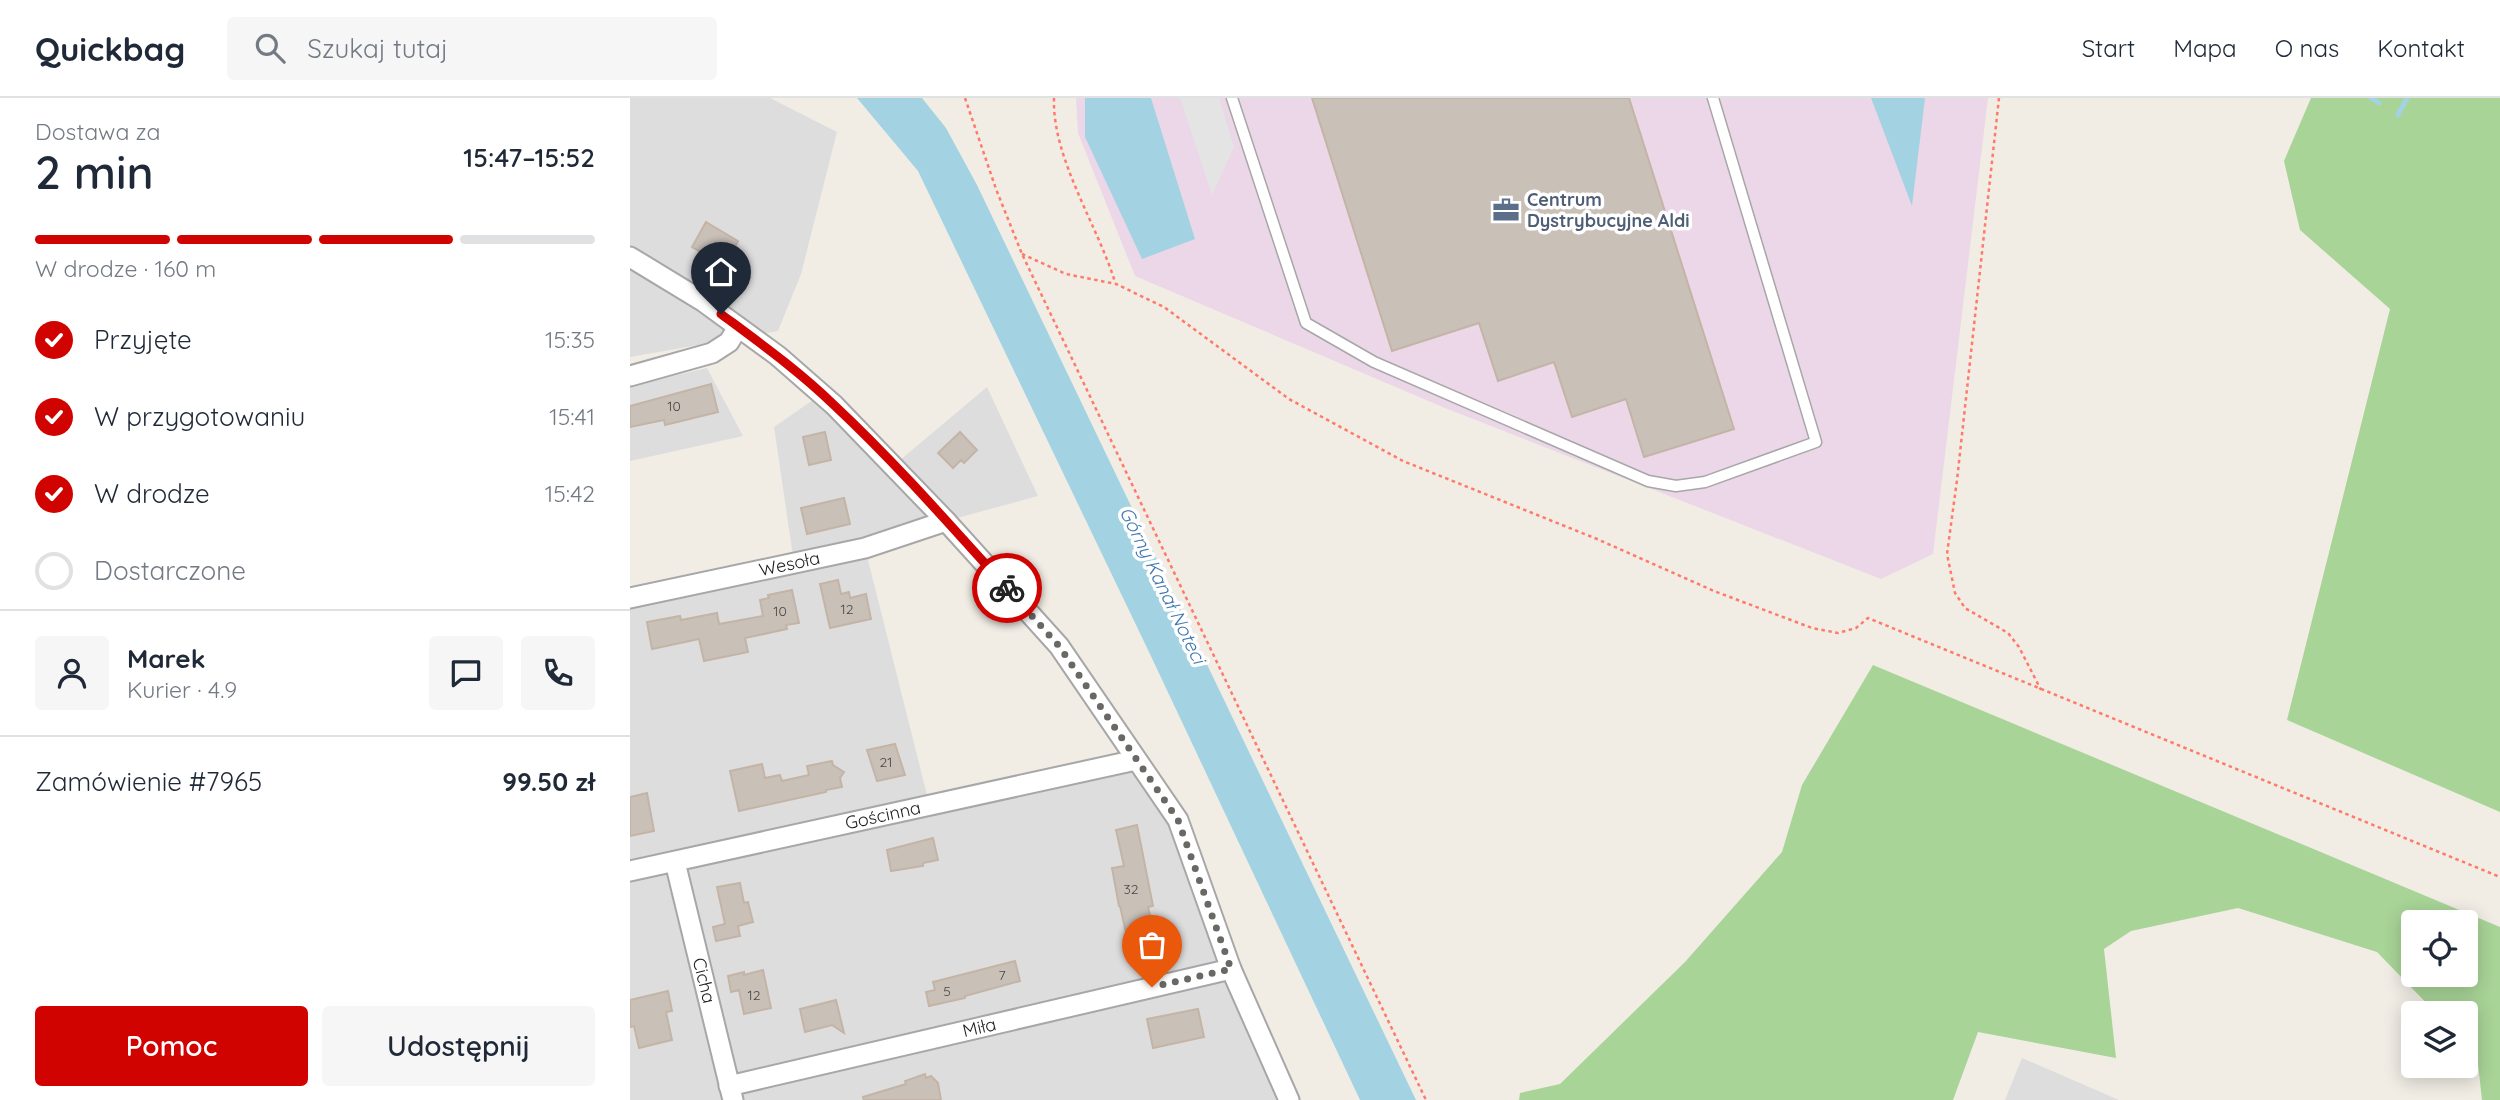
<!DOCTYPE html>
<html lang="pl">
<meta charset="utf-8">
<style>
body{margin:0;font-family:Quicksand,sans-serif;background:#f6f6f7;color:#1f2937;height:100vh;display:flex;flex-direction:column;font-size:26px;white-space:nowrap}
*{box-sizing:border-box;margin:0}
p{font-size:23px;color:#747a83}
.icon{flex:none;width:38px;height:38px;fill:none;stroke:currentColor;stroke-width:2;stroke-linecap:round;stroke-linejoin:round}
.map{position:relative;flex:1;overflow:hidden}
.details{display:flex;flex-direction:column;background:#fff;width:630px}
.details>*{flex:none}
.fabs{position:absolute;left:1771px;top:812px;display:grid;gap:14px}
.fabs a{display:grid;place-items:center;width:77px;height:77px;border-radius:7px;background:#fff;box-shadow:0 4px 18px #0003;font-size:35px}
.pin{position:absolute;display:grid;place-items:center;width:60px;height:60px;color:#fff;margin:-72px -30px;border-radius:50% 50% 50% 0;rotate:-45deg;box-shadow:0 0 7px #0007}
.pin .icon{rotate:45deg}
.courier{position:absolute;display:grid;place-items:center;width:70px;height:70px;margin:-35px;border:5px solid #d00300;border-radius:50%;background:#fff;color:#222;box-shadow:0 2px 9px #0007}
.overview em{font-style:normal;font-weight:600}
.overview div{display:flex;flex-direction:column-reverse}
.overview{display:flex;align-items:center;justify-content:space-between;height:119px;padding:0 35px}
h1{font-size:46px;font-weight:600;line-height:52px}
.bar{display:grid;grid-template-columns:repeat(4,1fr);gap:10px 7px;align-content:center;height:84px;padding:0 35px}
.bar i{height:9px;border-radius:5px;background:#e0e1e3}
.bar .active{background:#d00300}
.bar p{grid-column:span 4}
.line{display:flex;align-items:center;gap:18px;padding:0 35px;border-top:2px solid #e0e1e3}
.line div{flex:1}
.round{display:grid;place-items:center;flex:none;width:74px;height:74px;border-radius:7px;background:#f6f6f7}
ol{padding:0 35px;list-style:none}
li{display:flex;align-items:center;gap:21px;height:77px}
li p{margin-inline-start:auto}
li .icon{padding:7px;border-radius:50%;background:#d00300;color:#fff;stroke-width:4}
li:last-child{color:#747a83}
li i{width:38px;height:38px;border:4px solid #e0e1e3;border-radius:50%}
.primary-button{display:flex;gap:14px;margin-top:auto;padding:14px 35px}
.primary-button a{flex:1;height:80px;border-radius:7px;background:#d00300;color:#fff;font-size:28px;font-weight:600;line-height:80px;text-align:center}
.primary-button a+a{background:#f6f6f7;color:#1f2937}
header{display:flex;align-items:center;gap:42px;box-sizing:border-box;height:98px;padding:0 35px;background:#fff;border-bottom:2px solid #e0e1e3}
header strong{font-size:33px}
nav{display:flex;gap:38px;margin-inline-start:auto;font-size:24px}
.search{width:490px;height:63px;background:#f6f6f7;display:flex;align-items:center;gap:18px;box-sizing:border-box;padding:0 24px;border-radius:7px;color:#747a83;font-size:26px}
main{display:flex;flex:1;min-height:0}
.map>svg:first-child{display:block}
.residential{fill:#dedddd}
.industrial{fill:#ebd7e7}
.forest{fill:#a8d497;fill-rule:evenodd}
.parking{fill:#e4e4e4}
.water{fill:#a3d3e2}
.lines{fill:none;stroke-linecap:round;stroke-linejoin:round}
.stream{stroke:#a3d3e2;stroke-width:5}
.building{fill:#c9c0b8;stroke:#c4b4a6;stroke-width:2}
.service-casing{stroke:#a7a7a7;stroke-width:13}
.minor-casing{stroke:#a7a7a7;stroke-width:23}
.path{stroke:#ff7a69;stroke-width:2.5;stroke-dasharray:3.5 3.5;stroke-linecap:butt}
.service{stroke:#fff;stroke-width:10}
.minor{stroke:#fff;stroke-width:19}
.done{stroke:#696865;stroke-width:7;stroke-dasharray:0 12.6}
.route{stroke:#d00300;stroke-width:9}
.labels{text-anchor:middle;stroke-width:7;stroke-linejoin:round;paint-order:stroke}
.number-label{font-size:14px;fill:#4a4846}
.service-label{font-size:18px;font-weight:bold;fill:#4e5e75;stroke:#fff;text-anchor:start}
.street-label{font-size:18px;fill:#202020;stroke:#fff}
.water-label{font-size:19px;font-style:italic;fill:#4077b0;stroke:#fff}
</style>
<header>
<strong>Quickbag</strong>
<div class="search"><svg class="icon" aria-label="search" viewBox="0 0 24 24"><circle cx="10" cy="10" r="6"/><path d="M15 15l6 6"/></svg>Szukaj tutaj</div>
<nav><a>Start</a><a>Mapa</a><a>O nas</a><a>Kontakt</a></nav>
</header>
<main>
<section class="details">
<div class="overview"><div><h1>2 min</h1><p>Dostawa za</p></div><em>15:47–15:52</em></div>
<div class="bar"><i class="active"></i><i class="active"></i><i class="active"></i><i></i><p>W drodze · 160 m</p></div>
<ol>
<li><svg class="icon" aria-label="check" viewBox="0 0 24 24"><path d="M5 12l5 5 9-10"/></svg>Przyjęte<p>15:35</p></li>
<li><svg class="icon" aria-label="check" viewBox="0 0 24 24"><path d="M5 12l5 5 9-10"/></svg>W przygotowaniu<p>15:41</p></li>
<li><svg class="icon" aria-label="check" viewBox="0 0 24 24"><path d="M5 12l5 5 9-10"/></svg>W drodze<p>15:42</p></li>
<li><i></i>Dostarczone</li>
</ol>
<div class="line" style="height:126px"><a class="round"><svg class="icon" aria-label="person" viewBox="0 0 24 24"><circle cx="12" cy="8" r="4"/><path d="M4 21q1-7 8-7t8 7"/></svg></a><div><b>Marek</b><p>Kurier · 4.9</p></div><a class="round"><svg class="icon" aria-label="chat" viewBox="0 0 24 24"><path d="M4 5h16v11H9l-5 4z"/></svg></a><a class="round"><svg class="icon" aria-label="phone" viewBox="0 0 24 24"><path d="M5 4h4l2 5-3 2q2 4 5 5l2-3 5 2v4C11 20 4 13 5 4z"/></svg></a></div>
<div class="line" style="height:91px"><div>Zamówienie #7965</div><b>99.50 zł</b></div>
<div class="primary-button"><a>Pomoc</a><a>Udostępnij</a></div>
</section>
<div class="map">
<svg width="1870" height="1002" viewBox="0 0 1870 1002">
<rect width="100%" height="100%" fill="#f1ede5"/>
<path class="residential" d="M0 0H140L207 34 171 176 148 233 0 259Z
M77 270 113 338 0 363V288Z
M357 289 408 398 316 423 235 450 300 709 506 662 548 722 659 1002H0V498L164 465 144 329 193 295 263 368Z
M1392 960 1489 1002H1375Z"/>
<path class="industrial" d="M446 0H1358L1303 456 1251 481 815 310 505 178 448 35Z"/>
<path class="forest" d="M1681 0H1870V714L1657 622 1760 211 1670 132 1654 63Z
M1243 567 1870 829V1002H1852L1847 957 1836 945V915H1806L1747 854 1608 810 1501 833 1474 851 1486 960 1348 934 1323 1002H889L890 995 930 986 1055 864 1152 754 1172 687ZM1836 824V877H1783V824Z"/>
<path class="parking" d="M550 0H589L604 49 582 97Z"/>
<path class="water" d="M227 0H292L316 30 347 87 786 1002H730L519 554 288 73Z
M455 0H521L565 141 512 161 455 39Z
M1241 0H1295L1282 108Z"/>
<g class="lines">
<path class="stream" d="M1741 0 1749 5
M1768 17 1777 0"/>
</g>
<path class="building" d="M682 0H999L1104 331 1014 359 996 301 942 319 924 264 868 283 849 225 762 253Z
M76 124 108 143 97 163 78 152 76 157 62 149Z
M81 286 88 314 35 327 34 322 0 329V308Z
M195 334 201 362 179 367 173 339Z
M330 334 347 352 334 365 331 362 323 370 308 355Z
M214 400 220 426 177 436 171 410Z
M208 482 211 496 219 494 220 500 236 496 241 521 200 530 190 486Z
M162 492 169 525 156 527 157 531 115 540 118 554 74 563 69 541 22 551 17 524 50 518 51 522 87 515 89 526 133 518 130 502 139 500 138 497Z
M265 646 275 677 247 683 237 652Z
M202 663 203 667 214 674 210 680 212 689 196 692V694L109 713 100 673 132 666 135 680 150 677 152 683 179 677 177 668Z
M17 695 24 733 0 738V699Z
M507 727 523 808 518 809 525 839 531 842 532 847 529 852 521 854 523 862 518 863 514 868 509 865 503 866 490 808H489L482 770 494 768 486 732Z
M303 740 308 762 293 765V768L261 773 257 752Z
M110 785 114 805 118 804 123 824 108 828 110 838 86 843 83 829 95 826 87 789Z
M385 863 390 883 335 898V900L299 908 296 894 305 892 303 884Z
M133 872 141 910 114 916 109 892 101 894 98 878 114 874V877Z
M38 893 42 913 36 914 42 942 9 950 4 928 0 929V902Z
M206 902 214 935 202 927 175 934 170 911Z
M568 911 574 939 523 950 517 921Z
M295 976 296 980 301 978 308 985 311 1002H234L233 999 276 986 275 983Z"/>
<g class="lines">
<g class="service-casing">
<path id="service" d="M602 0 676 225 744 264 1018 383 1046 388 1075 384 1186 344 1083 0"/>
</g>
<g class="minor-casing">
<g id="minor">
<path d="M0 159 74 204 148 258 204 307 316 423 429 548 548 722 601 871 659 1002"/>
<path d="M0 278 82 255 99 244 108 229"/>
<path id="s1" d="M0 500 235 450 316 423"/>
<path id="s2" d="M45 764 103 1002"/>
<path id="s3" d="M0 773 506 662"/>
<path id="s4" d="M99 988 601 871"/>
</g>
</g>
<path class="path" d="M335 0 366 91 392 156 796 1002
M424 0C422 60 467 126 485 184
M1369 0 1327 382 1317 456 1325 495 1335 510 1378 535 1389 549 1411 592
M392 156 436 176 486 186 534 209 659 301 773 363 967 441 1084 493 1182 530 1208 535 1226 530 1238 520 1870 779"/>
<use href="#service" class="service"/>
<use href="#minor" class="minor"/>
</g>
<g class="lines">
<path class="done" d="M377 490 429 548 548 722 601 871 522 889"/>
<path class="route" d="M91 216C130 245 169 273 204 307 265 364 321 428 377 490"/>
</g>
<defs>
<g id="office-bare" transform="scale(2.1)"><path d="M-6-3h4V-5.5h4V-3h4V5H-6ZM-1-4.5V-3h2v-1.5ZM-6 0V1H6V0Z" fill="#5c6f8a" stroke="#fff" stroke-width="2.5" paint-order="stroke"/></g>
</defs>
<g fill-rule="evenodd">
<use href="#office-bare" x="876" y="112"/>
</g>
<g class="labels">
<g class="number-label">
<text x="44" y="313">10</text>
<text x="217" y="516">12</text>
<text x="150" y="518">10</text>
<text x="256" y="669">21</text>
<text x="501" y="796">32</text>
<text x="372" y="882">7</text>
<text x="317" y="898">5</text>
<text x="124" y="902">12</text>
</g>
<g class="service-label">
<text x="897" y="108">Centrum<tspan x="897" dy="21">Dystrybucyjne Aldi</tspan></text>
</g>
<g class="street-label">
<text dy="6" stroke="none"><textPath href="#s1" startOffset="163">Wesoła</textPath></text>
<text dy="6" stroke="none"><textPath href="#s3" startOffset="259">Gościnna</textPath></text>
<text dy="6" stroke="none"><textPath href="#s2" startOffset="122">Cicha</textPath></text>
<text dy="6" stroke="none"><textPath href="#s4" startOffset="257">Miła</textPath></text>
</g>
<g class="water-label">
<text transform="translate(533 487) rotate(64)" y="7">Górny Kanał Noteci</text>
</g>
</g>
</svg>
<div class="fabs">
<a><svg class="icon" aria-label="locate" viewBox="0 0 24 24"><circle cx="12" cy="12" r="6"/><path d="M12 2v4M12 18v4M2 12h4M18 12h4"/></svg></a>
<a><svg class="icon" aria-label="layers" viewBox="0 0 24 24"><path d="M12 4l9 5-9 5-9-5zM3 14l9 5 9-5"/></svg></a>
</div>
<div class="pin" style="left:522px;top:889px;background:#ea580c"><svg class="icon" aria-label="bag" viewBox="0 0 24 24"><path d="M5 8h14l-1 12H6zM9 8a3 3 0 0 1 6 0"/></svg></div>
<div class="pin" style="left:91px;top:216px;background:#1f2937"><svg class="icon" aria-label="home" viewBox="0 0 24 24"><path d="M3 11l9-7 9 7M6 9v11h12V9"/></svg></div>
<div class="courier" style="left:377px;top:490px"><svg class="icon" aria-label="bike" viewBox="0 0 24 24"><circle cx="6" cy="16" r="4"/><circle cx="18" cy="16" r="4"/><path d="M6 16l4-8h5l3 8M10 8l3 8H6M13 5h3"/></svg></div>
</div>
</main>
